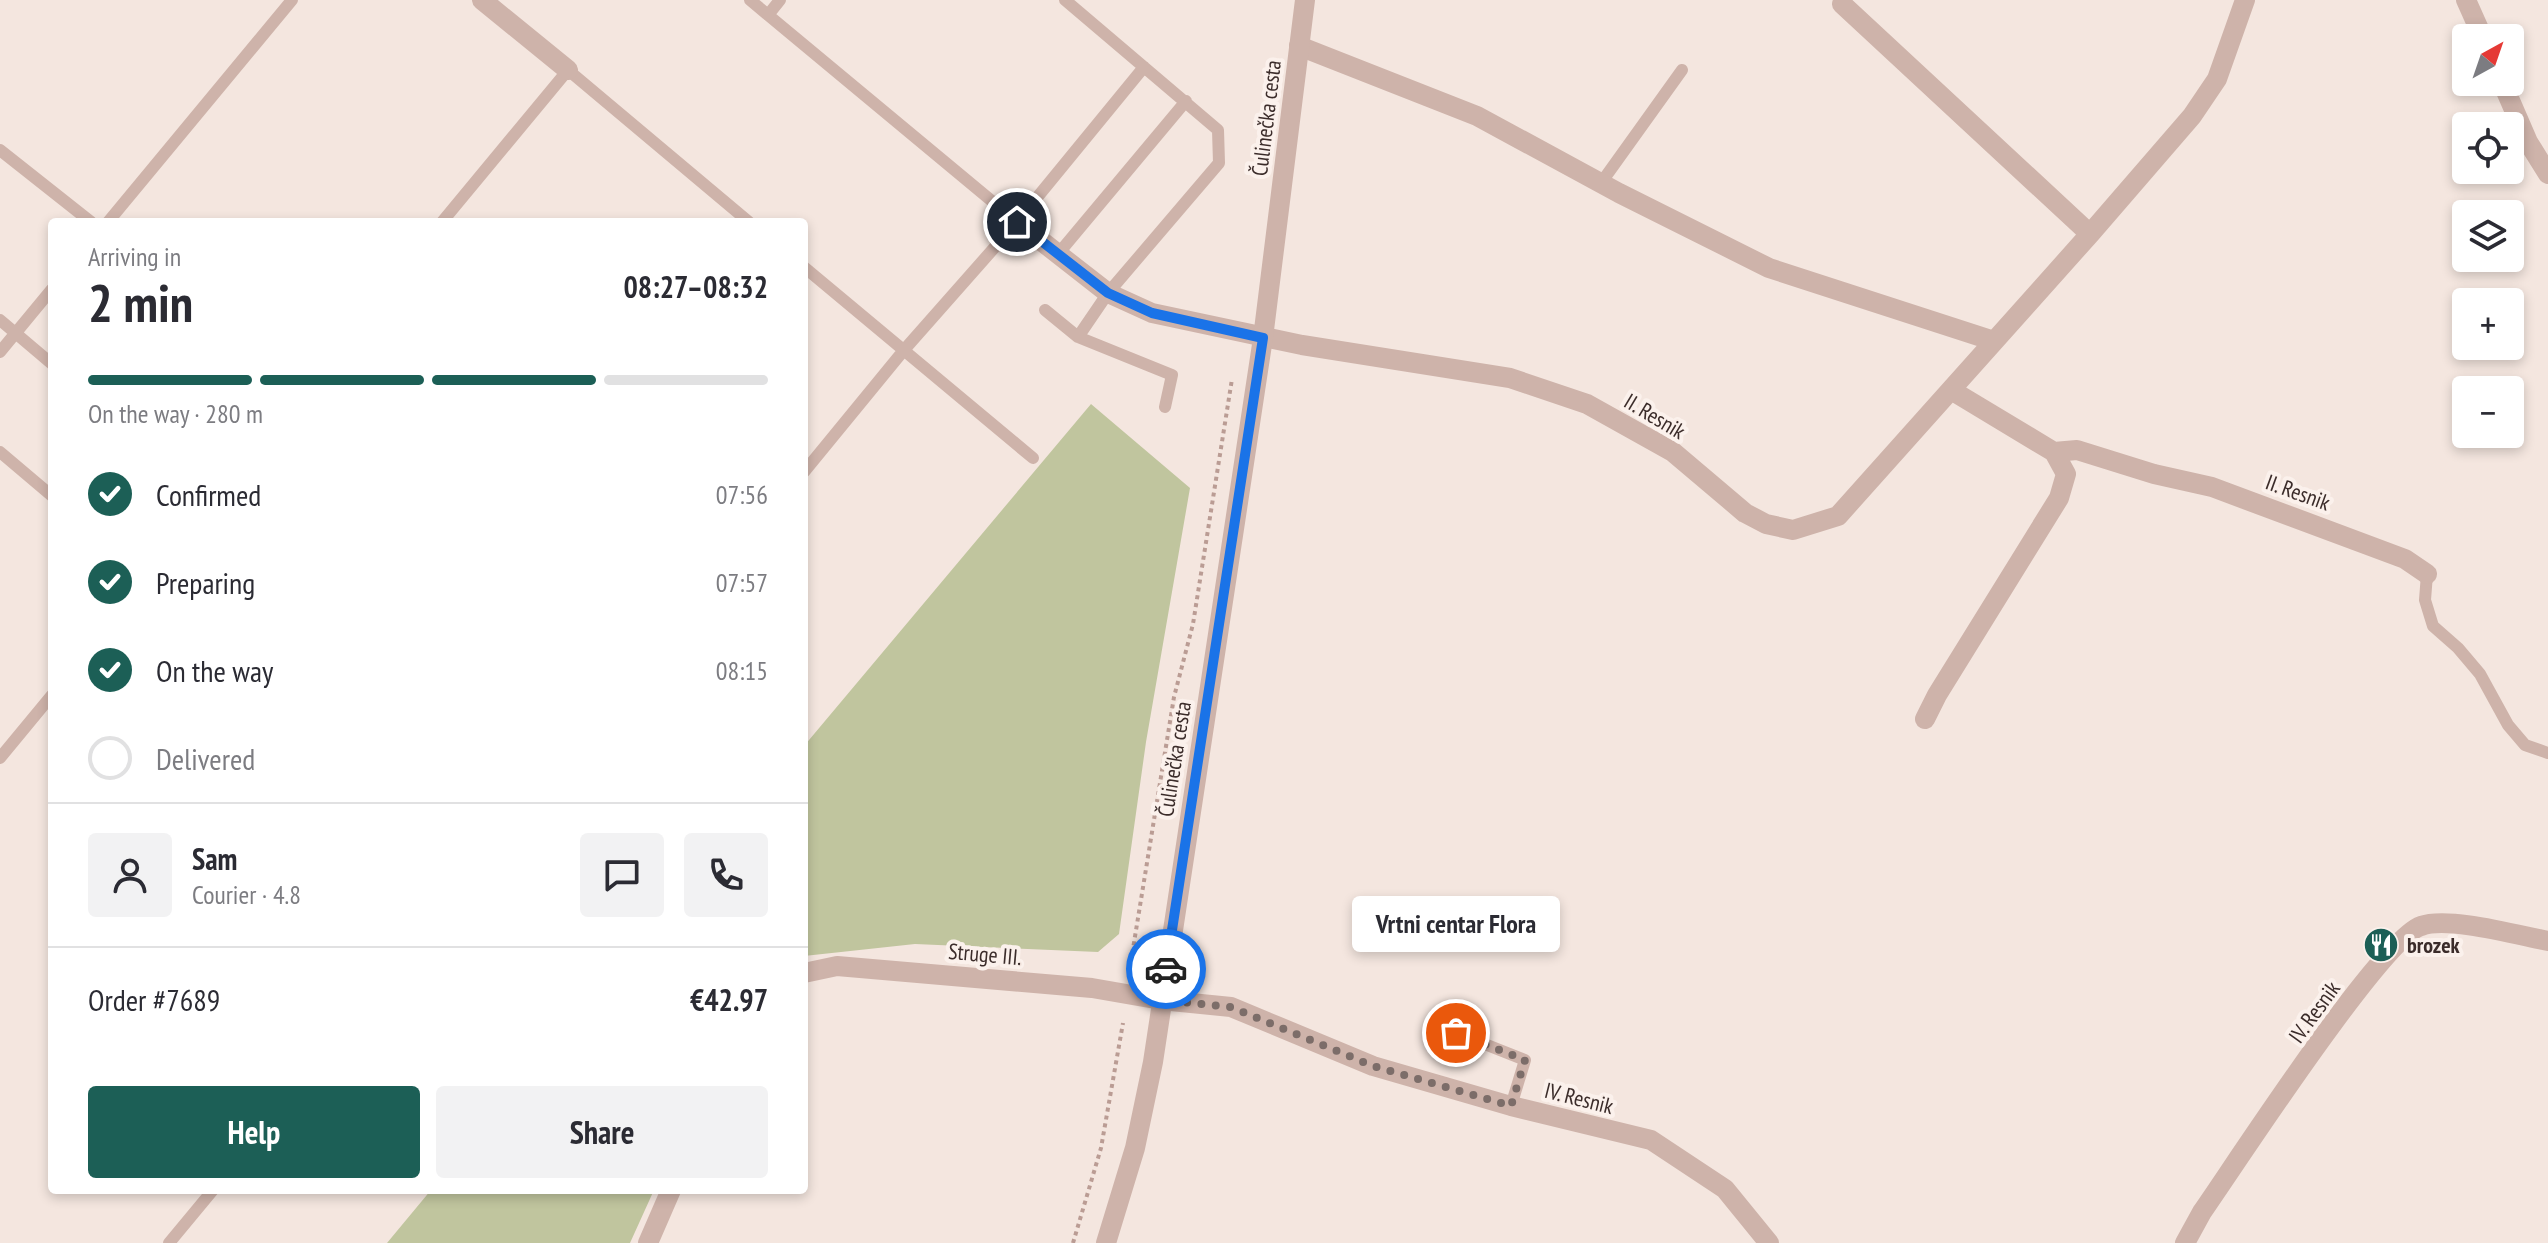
<!DOCTYPE html>
<meta charset="utf-8">
<style>
body{margin:0;font-family:"PT Sans Narrow",sans-serif;background:#f2f2f3;color:#2b2b33;height:100vh;display:flex;flex-direction:column;font-size:30px;white-space:nowrap}
*{box-sizing:border-box;margin:0}
p{font-size:26px;color:#7c7c81}
.icon{flex:none;width:44px;height:44px;fill:none;stroke:currentColor;stroke-width:2;stroke-linecap:round;stroke-linejoin:round}
.map{position:relative;flex:1;overflow:hidden}
.panel{position:absolute;left:48px;top:218px;width:760px;height:976px;display:flex;flex-direction:column;background:#fff;border-radius:8px;box-shadow:0 4px 12px #0003}
.panel>*{flex:none}
.needle{width:52px;rotate:40deg}
.buttons{position:absolute;left:2452px;top:24px;display:grid;gap:16px}
.buttons a{display:grid;place-items:center;width:72px;height:72px;border-radius:8px;background:#fff;box-shadow:0 4px 12px #0003;font-size:40px}
.pin{position:absolute;display:grid;place-items:center;width:68px;height:68px;color:#fff;margin:-34px;border:4px solid #fff;border-radius:50%;box-shadow:0 2px 8px #0007}
.courier{position:absolute;display:grid;place-items:center;width:80px;height:80px;margin:-40px;border:6px solid #1a73e8;border-radius:50%;background:#fff;color:#222;box-shadow:0 2px 10px #0007}
.bubble{position:absolute;height:56px;border-radius:8px;background:#fff;box-shadow:0 4px 12px #0003;font-size:26px;font-weight:700;line-height:56px;text-align:center}
.head em{font-style:normal;font-weight:700}
.head div{display:flex;flex-direction:column-reverse}
.head{display:flex;align-items:center;justify-content:space-between;height:136px;padding:0 40px}
h1{font-size:52px;font-weight:700;line-height:60px}
.bar{display:grid;grid-template-columns:repeat(4,1fr);gap:12px 8px;align-content:center;height:96px;padding:0 40px}
.bar i{height:10px;border-radius:6px;background:#e1e1e2}
.bar .current{background:#1c5f56}
.bar p{grid-column:span 4}
.line{display:flex;align-items:center;gap:20px;padding:0 40px;border-top:2px solid #e1e1e2}
.line div{flex:1}
.round{display:grid;place-items:center;flex:none;width:84px;height:84px;border-radius:8px;background:#f2f2f3}
ol{padding:0 40px;list-style:none}
li{display:flex;align-items:center;gap:24px;height:88px}
li p{margin-inline-start:auto}
li .icon{padding:8px;border-radius:50%;background:#1c5f56;color:#fff;stroke-width:4}
li:last-child{color:#7c7c81}
li i{width:44px;height:44px;border:4px solid #e1e1e2;border-radius:50%}
.action{display:flex;gap:16px;margin-top:auto;padding:16px 40px}
.action a{flex:1;height:92px;border-radius:8px;background:#1c5f56;color:#fff;font-size:32px;font-weight:700;line-height:92px;text-align:center}
.action a+a{background:#f2f2f3;color:#2b2b33}
.map>svg:first-child{display:block}
.green{fill:#c0c59e}
.lines{fill:none;stroke-linecap:round;stroke-linejoin:round}
.path{stroke:#ba9c94;stroke-width:4;stroke-dasharray:4 4;stroke-linecap:butt}
.service{stroke:#ceb3aa;stroke-width:12}
.minor{stroke:#ceb3aa;stroke-width:20}
.tertiary{stroke:#ceb3aa;stroke-width:20}
.done{stroke:#7c6d69;stroke-width:8;stroke-dasharray:0 14.4}
.route{stroke:#1a73e8;stroke-width:10}
.labels{text-anchor:middle;stroke-width:8;stroke-linejoin:round;paint-order:stroke}
.street-label{font-size:22px;fill:#3b2c2a;stroke:#fbf1ec}
.poi-label{font-size:22px;font-weight:bold;fill:#3b2c2a;stroke:#fbf1ec;text-anchor:start}
</style>
<div class="map">
<svg width="2548" height="1243" viewBox="0 0 2548 1243">
<rect width="100%" height="100%" fill="#f4e6df"/>
<path class="green" d="M1091 404 1190 488 1146 742 1119 934 1098 952 915 944 804 956V746Z
M431 1190H654L630 1243H387Z"/>
<g class="lines">
<path class="path" d="M1131 961 1174 697 1193 624 1232 379
M1073 1243 1101 1148 1123 1023"/>
<path class="service" d="M750 0 1017 222
M1065 0 1218 130 1219 163 1108 293 1078 337
M768 15 780 0
M0 150 91 222
M1601 183 1682 70
M108 222 292 0
M442 222 568 70 749 222
M1058 254 1186 101
M804 267 1033 458
M1045 310 1078 337 1172 375 1165 407
M0 320 52 364
M0 352 52 289
M0 452 52 496
M804 472 904 350 1017 222 1144 67
M2427 574 2425 600 2433 626 2458 648 2480 674 2508 725 2525 745 2548 753
M0 758 52 695
M1434 1024 1525 1060 1511 1106
M169 1243 213 1190"/>
<path class="minor" d="M482 0 568 70
M2466 0 2483 38
M1842 4 2090 234
M1299 46 1477 116 1619 193 1769 268 1994 341
M2502 82 2528 142 2548 174
M1017 222 1108 293 1152 313 1302 345 1510 378 1587 404 1673 452 1745 513 1766 524 1793 530 1838 516 2090 234 2192 116 2217 79 2245 0
M1951 390 2054 452 2077 450 2154 474 2212 487 2405 559 2427 574
M1925 719 1937 695 2059 498 2066 474 2054 452
M804 973 837 966 1092 988 1161 1000 1231 1007 1373 1066 1511 1106 1651 1140 1725 1189 1769 1243
M648 1243 671 1190
M2185 1243 2202 1212C2235 1165 2381 939 2421 926 2448 916 2517 935 2548 941"/>
<path class="tertiary" d="M1106 1243 1135 1148 1153 1062 1263 338 1305 0"/>
</g>
<g class="lines">
<path class="done" d="M1166 969 1161 1000 1231 1007 1373 1066 1511 1106 1525 1060 1456 1033"/>
<path class="route" d="M1017 222 1108 293 1152 313 1263 338 1166 969"/>
</g>
<defs>
<g id="restaurant-disc" transform="scale(1.8)"><circle r="9.5" fill="#1c5f56" stroke="#fbf1ec"/><path d="M-5-6h1v4h1v-4h1v4h1v-4h1v5L-1.5 .5V6h-2V.5L-5-1ZM5-6V6H3V1.5H1.5Q1.5-4 5-6Z" fill="#fff"/></g>
</defs>
<g fill-rule="evenodd">
<use href="#restaurant-disc" x="2381" y="945"/>
</g>
<g class="labels">
<g class="street-label">
<text transform="translate(1266 118) rotate(-83)" y="8">Čulinečka cesta</text>
<text transform="translate(1655 416) rotate(31)" y="8">II. Resnik</text>
<text transform="translate(2298 492) rotate(20)" y="8">II. Resnik</text>
<text transform="translate(1174 759) rotate(-81)" y="8">Čulinečka cesta</text>
<text transform="translate(985 954) rotate(5)" y="8">Struge III.</text>
<text transform="translate(2314 1012) rotate(-54)" y="8">IV. Resnik</text>
<text transform="translate(1579 1098) rotate(14)" y="8">IV. Resnik</text>
</g>
<g class="poi-label">
<text x="2407" y="953">brozek</text>
</g>
</g>
</svg>
<div class="buttons">
<a><svg class="needle" viewBox="-14 -14 28 28"><path d="M0-13l5 13h-10z" fill="#e53935"/><path d="M0 13l5-13h-10z" fill="#7c7c81"/></svg></a>
<a><svg class="icon" aria-label="locate" viewBox="0 0 24 24"><circle cx="12" cy="12" r="6"/><path d="M12 2v4M12 18v4M2 12h4M18 12h4"/></svg></a>
<a><svg class="icon" aria-label="layers" viewBox="0 0 24 24"><path d="M12 4l9 5-9 5-9-5zM3 14l9 5 9-5"/></svg></a>
<a>+</a>
<a>−</a>
</div>
<div class="pin" style="left:1456px;top:1033px;background:#ea580c"><svg class="icon" aria-label="bag" viewBox="0 0 24 24"><path d="M5 8h14l-1 12H6zM9 8a3 3 0 0 1 6 0"/></svg></div>
<div class="pin" style="left:1017px;top:222px;background:#1f2937"><svg class="icon" aria-label="home" viewBox="0 0 24 24"><path d="M3 11l9-7 9 7M6 9v11h12V9"/></svg></div>
<div class="courier" style="left:1166px;top:969px"><svg class="icon" aria-label="car" viewBox="0 0 24 24"><path d="M5 17H2v-5l4-1 3-4h7l3 4 3 1v5h-3M9 17h6M6 11h13"/><circle cx="7" cy="17" r="2"/><circle cx="17" cy="17" r="2"/></svg></div>
<div class="bubble" style="left:1352px;top:896px;width:208px">Vrtni centar Flora</div>
<section class="panel">
<div class="head"><div><h1>2 min</h1><p>Arriving in</p></div><em>08:27–08:32</em></div>
<div class="bar"><i class="current"></i><i class="current"></i><i class="current"></i><i></i><p>On the way · 280 m</p></div>
<ol>
<li><svg class="icon" aria-label="check" viewBox="0 0 24 24"><path d="M5 12l5 5 9-10"/></svg>Confirmed<p>07:56</p></li>
<li><svg class="icon" aria-label="check" viewBox="0 0 24 24"><path d="M5 12l5 5 9-10"/></svg>Preparing<p>07:57</p></li>
<li><svg class="icon" aria-label="check" viewBox="0 0 24 24"><path d="M5 12l5 5 9-10"/></svg>On the way<p>08:15</p></li>
<li><i></i>Delivered</li>
</ol>
<div class="line" style="height:144px"><a class="round"><svg class="icon" aria-label="person" viewBox="0 0 24 24"><circle cx="12" cy="8" r="4"/><path d="M4 21q1-7 8-7t8 7"/></svg></a><div><b>Sam</b><p>Courier · 4.8</p></div><a class="round"><svg class="icon" aria-label="chat" viewBox="0 0 24 24"><path d="M4 5h16v11H9l-5 4z"/></svg></a><a class="round"><svg class="icon" aria-label="phone" viewBox="0 0 24 24"><path d="M5 4h4l2 5-3 2q2 4 5 5l2-3 5 2v4C11 20 4 13 5 4z"/></svg></a></div>
<div class="line" style="height:104px"><div>Order #7689</div><b>€42.97</b></div>
<div class="action"><a>Help</a><a>Share</a></div>
</section>
</div>
